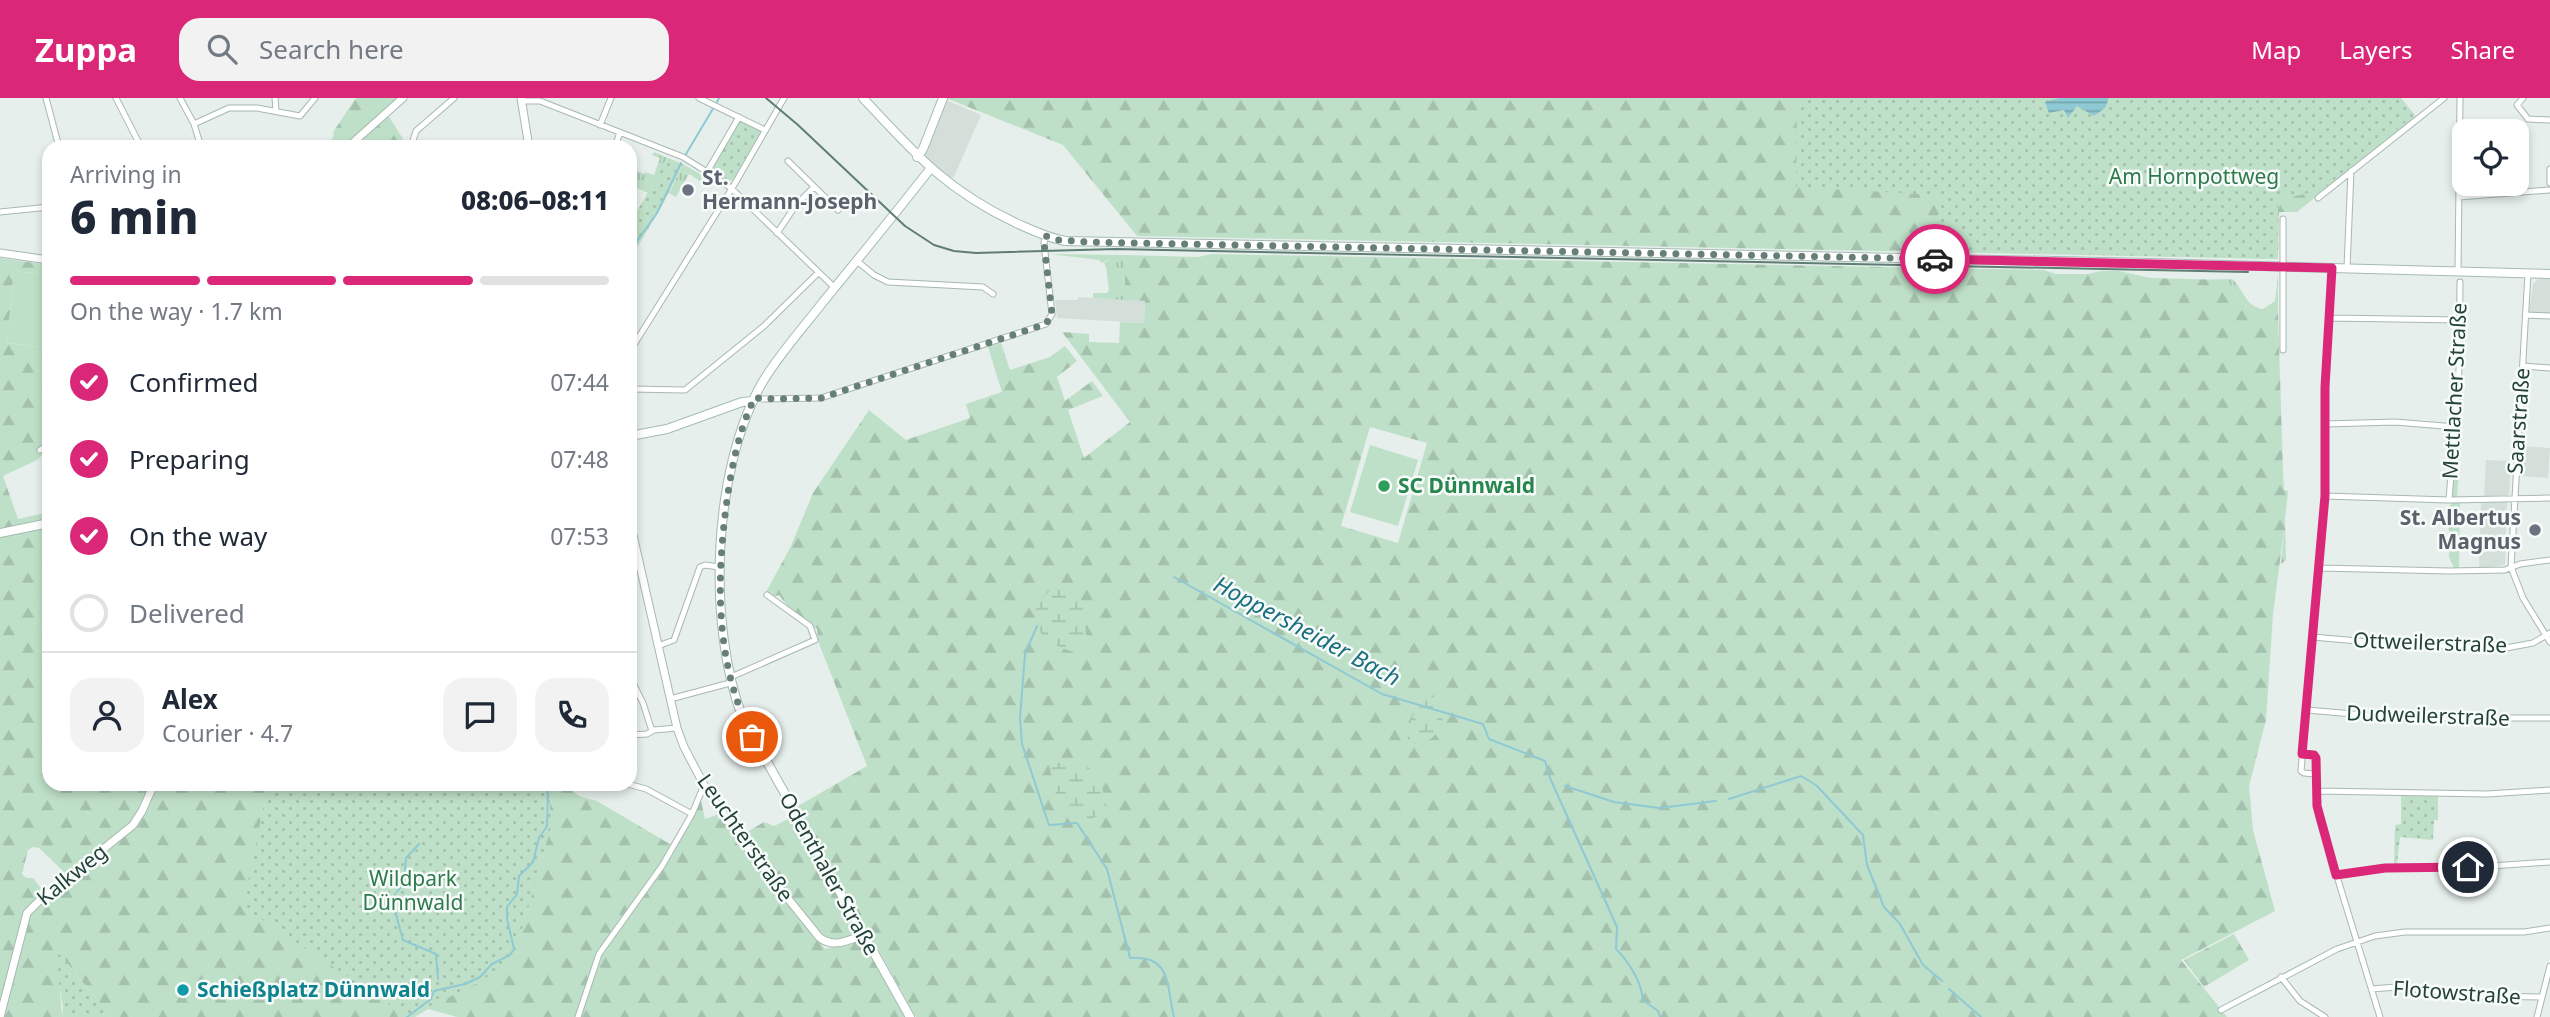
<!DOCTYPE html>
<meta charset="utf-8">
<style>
body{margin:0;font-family:"Noto Sans",sans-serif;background:#f2f2f3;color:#1f2937;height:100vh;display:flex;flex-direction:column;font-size:26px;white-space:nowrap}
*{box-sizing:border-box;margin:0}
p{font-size:23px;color:#747a83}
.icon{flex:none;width:38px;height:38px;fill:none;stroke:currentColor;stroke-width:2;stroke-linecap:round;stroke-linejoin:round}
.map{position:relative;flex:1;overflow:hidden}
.drawer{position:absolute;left:42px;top:42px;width:595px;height:651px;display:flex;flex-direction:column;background:#fff;border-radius:21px;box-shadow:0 4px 10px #0003}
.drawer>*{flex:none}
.controls{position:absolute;left:2452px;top:21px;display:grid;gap:14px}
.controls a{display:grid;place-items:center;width:77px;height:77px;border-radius:14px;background:#fff;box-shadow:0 4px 10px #0003;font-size:35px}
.pin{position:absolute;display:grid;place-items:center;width:60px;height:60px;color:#fff;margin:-30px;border:4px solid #fff;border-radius:50%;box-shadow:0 2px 7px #0007}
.courier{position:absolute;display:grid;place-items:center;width:70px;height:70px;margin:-35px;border:5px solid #db2777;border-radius:50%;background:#fff;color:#222;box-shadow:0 2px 9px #0007}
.headline em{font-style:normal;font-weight:800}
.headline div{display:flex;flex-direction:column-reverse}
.headline{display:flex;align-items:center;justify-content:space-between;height:119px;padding:0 28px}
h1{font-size:46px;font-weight:800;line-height:52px}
.bar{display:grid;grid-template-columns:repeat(4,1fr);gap:10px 7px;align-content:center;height:84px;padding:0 28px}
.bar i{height:9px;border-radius:5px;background:#e0e1e3}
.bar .on{background:#db2777}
.bar p{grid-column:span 4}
.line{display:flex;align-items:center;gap:18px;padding:0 28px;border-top:2px solid #e0e1e3}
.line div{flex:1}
.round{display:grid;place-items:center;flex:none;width:74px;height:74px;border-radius:21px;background:#f2f2f3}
ol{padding:0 28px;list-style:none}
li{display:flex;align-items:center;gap:21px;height:77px}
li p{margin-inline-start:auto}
li .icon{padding:7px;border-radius:50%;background:#db2777;color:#fff;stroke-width:4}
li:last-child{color:#747a83}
li i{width:38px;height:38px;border:4px solid #e0e1e3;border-radius:50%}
header{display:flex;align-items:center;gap:42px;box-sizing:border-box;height:98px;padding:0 35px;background:#db2777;color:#fff}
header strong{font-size:33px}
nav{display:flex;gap:38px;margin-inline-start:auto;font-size:24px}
.search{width:490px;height:63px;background:#f2f2f3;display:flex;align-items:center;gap:18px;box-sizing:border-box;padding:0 24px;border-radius:21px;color:#747a83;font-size:26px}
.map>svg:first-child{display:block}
.built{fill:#d4dfda}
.grass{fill:url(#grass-tufts)}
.forest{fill:url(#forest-firs);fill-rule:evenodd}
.wetland{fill:url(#wetland-marsh)}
.park{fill:url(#park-dots)}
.pitch{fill:#bfe0c8}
.water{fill:url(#water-rules)}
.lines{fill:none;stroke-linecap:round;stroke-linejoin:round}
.stream{stroke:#8ec9d4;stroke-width:2}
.minor-casing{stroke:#a8b8b2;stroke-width:7}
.tertiary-casing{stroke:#a8b8b2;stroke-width:9}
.secondary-casing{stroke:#a4bbb3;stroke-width:10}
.minor{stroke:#fff;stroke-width:5}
.tertiary{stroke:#fff;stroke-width:7}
.secondary{stroke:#fff;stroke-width:8}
.tram{stroke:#5f7d75;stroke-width:2}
.done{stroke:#687f78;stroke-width:7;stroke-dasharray:0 12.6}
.route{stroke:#db2777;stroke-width:9}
.worship-dot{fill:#6b7280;stroke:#f7fbf9;stroke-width:2.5}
.leisure-dot{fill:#2e9e5b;stroke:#f7fbf9;stroke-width:2.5}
.culture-dot{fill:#0f9aa8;stroke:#f7fbf9;stroke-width:2.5}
.labels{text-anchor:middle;stroke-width:5;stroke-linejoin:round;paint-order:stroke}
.park-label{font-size:21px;fill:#2d7a4b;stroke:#f7fbf9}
.worship-label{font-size:21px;font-weight:bold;fill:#5b616d;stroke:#f7fbf9;text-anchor:start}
.street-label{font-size:21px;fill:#24423a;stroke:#f7fbf9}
.leisure-label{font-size:21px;font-weight:bold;fill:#27864d;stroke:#f7fbf9;text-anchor:start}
.culture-label{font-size:21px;font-weight:bold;fill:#0d838f;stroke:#f7fbf9;text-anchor:start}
.water-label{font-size:23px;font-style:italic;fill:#1c6f80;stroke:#f7fbf9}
</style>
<header>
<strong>Zuppa</strong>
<div class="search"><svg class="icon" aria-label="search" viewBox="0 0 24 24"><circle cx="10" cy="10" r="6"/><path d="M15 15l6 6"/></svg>Search here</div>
<nav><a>Map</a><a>Layers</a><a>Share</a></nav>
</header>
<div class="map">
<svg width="2550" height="919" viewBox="0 0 2550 919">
<defs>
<pattern id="grass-tufts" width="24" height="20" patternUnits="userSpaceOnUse" patternTransform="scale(1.75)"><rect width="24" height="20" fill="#bfe0c8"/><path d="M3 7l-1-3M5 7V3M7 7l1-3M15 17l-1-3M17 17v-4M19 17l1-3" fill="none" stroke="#a4c1ad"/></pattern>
<pattern id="forest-firs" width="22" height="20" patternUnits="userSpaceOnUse" patternTransform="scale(1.75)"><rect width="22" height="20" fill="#bfe0c8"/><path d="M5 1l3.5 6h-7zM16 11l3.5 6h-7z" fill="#a4c1ad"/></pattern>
<pattern id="wetland-marsh" width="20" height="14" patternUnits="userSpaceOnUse" patternTransform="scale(1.75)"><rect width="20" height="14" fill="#bfe0c8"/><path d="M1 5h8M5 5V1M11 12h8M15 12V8" fill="none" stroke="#a4c1ad"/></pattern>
<pattern id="park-dots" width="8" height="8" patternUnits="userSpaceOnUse" patternTransform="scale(1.75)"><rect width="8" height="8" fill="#bfe0c8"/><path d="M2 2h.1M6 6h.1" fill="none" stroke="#a4c1ad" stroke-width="1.8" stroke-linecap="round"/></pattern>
<pattern id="water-rules" width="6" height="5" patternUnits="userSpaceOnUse" patternTransform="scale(1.75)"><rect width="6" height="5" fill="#8ec9d4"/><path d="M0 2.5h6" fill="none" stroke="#74a5ad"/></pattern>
</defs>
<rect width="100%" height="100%" fill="#e6efeb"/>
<path class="built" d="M946 2 981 17 954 79 950 80 926 62 925 57Z
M2538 181H2550V216H2529L2533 186Z
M1078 199 1145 203 1144 225 1057 220 1055 202H1078Z
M2521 348 2550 350 2548 380 2521 378Z
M2486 362 2511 363 2509 396 2507 398 2484 399Z
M2507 404 2505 467 2479 470 2481 405Z"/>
<path class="grass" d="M654 54 668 60 648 95 630 87 635 72 644 76 645 74 654 77 660 60 652 57Z
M683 66 708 81 705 86 689 76 676 99 669 95Z
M1050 156 1125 157V202L1093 200V195H1107L1109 192 1106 169 1104 165 1112 160 1102 165 1099 162Z
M2278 178V213H2252L2235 197 2228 182 2207 181H2232C2244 191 2245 209 2263 211L2275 203Z
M2458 320H2463L2457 399H2454L2452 397Z
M2452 405H2460L2459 470H2454L2449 459V409Z
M40 499 49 501V533L34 528Z"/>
<path class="forest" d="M356 0H398L343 49H327L334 38 333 34Z
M946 0H2401L2415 19 2297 114H2279L2278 161 1137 138 1063 47Z
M388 17 403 41 402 46 394 49H352Z
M1212 156 2044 172 2056 176H2088L2100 173H2119L2151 180 2228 182 2235 197 2252 213H2278L2283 374 2284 392 2288 393 2285 421 2286 462 2281 466 2284 432 2273 516 2266 622 2249 688 2253 732 2275 813 2181 862 2227 919H916L798 708 867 668 818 543 817 531 788 509 779 497 773 499 766 494 791 448 813 395 869 312 906 342 970 320 966 306 1002 294 988 249 1001 245 1010 272 1050 259 1065 248 1077 263 1057 279 1065 303 1092 283 1103 298 1068 312 1084 360 1130 324 1062 234 1089 236V244L1119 245 1120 224 1144 225 1145 203 1125 202V157L1198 159ZM1370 329 1427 345 1398 445 1341 428Z
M0 160 49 167V177L14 173 7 245 49 250V351L37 362 3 378 18 421 49 414V501L40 499 34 528 49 533V559L44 567 49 572V686H564L579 698 597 703 675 749 701 703 705 721 719 716 825 851 862 840 906 919H457L428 911 415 919H111L57 853 62 919H0ZM33 749 39 750 66 776 44 794 33 780H26L22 776 28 752Z
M792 719 859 836 836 843 823 839 740 738 764 724 774 728Z
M2234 836 2249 862 2204 889 2184 862Z"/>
<path class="wetland" d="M1064 491 1084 508 1086 537 1073 554C1044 543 1037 541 1036 508L1050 492Z
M1437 598C1448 618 1443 635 1423 646L1412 645 1406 638C1412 618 1416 604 1437 598Z
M1078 661 1099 678 1108 712 1087 724 1060 714 1049 667Z"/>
<path class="park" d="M1797 0H2401L2415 17 2321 92 2278 102V161L1939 153 1938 97 1796 89Z
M740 23 760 32V35L733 82 729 83 712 72Z
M668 60 683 66 662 108 630 161V125Z
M268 686H549L551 729 517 850C497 883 441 902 407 918L243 809Z
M2401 697 2438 698V722H2434L2433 742 2400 739 2397 766 2394 767 2395 727 2401 726Z
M57 853 111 919H62L63 910 54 855Z"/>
<path class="pitch" d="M14 173 49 177V250L7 245Z
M1370 347 1418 362 1398 428 1350 414Z"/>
<path class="water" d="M2059 0H2109L2105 10 2094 18 2077 8 2068 20 2064 12 2049 15 2045 4Z"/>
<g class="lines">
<path class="stream" d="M717 4 719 0
M686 56 714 9
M630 153 657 115 681 65
M1174 479 1382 596 1483 626 1489 641 1545 663 1550 680 1617 829 1616 851C1629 864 1641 883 1643 902L1658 913 1660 919
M1037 528 1025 556 1020 620 1022 646 1049 727 1077 725 1107 771 1130 860C1172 857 1166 887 1174 919
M1565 688 1614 704 1659 710 1716 703
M1729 701 1801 678 1816 687 1863 737 1867 767 1884 809 1900 826 1923 867 1942 883
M397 794 404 784 406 760 419 746
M395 796 393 806 403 842 436 856 438 881
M1949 891 1981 919
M407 919 431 901 434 893 465 886 480 879 492 866 510 857 514 851 507 821V809L517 796 519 778 533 764 539 740 547 728 548 697 545 686"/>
<g class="minor-casing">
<path id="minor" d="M46 0 59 49
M116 0 141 49
M180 0 194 26 201 49
M275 0 276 12
M699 0 765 32
M2523 0 2517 7 2528 21 2550 22
M521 3H540L683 59 707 74 731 90 835 190
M194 26 229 10H257L300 18 315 0
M600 27 611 0
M411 49 416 33 454 0
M615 49 620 34
M788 63 838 112
M2550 71V85
M707 74 739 19
M2459 99 2549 92
M2318 100 2444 0
M0 114 49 109
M777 135 796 107 814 89
M857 163 874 177 888 184 983 189 993 196
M2347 170 2351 73
M2458 173 2460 0
M2528 175 2511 469 2523 500 2550 544
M2526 217 2550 218
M2330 220 2460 222
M2283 252V121
M630 253 734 87 784 0
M2523 268 2550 270
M630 291 685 292 764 228 818 175
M755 299 762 301 821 300 1046 226 1052 216 1044 145 1046 138
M2325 326 2395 324 2456 329
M40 352 49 346
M2325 398 2449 402 2550 400
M2449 402 2459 271 2460 184
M2319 470 2449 473 2505 472 2520 466 2550 462
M2313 539 2391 546 2506 550 2533 545 2550 535
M658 548 674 542 700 469 705 467 719 469
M630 579 643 605 651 630 654 632 677 630
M731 579 815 542 810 528 767 497
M670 601 730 585
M2307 612 2399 620H2550
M630 637 647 636 654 632
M2302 656 2314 657 2316 660 2317 708 2320 723 2380 919
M2315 676 2304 675 2301 673 2325 398V289L2332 170
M628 686 646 691 692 716
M2317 693 2487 696 2550 692
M2336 777 2385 770 2491 768 2550 764
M2281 879 2300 903 2325 919
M2372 891 2396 889 2479 898 2542 899
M2221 912 2337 851 2375 838 2405 834H2524L2550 830
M578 919 599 856 662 768 692 716 704 687
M2537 919 2550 868"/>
</g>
<g class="tertiary-casing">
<path id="tertiary" d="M521 0 529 49
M348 49 403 0
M0 155 49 162
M630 424 677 630 684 649 704 687 740 741 819 839C833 851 848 842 864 837
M0 919 27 815 39 803 133 727 142 713 154 686"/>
</g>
<g class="secondary-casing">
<path id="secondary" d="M863 0C914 55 946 92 1016 125 1032 132 1048 140 1066 143L2150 165 2550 176
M917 59 923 51 943 0
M630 338 667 331 742 304 753 303
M0 435 49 425
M910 919 743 621C707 528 712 372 762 285 779 256 803 230 823 204 859 160 895 116 930 71"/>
</g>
<use href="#minor" class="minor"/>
<use href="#tertiary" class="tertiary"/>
<use href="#secondary" class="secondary"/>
<path class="tram" d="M766 0 798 27 905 128 934 147 954 153 976 155 1116 151 2248 174"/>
</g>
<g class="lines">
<path class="done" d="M752 639C715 564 716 483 727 402 732 367 739 331 755 299L762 301 821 300 1046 226 1052 216 1044 145 1046 138 1059 142 1089 144 1935 161"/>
<path class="route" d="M1935 161 2332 170 2325 289V398L2302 656 2314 657 2316 660 2317 708 2336 777 2385 770 2468 769"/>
</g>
<g class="worship-dot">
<circle cx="688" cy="92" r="7"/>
<circle cx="2535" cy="432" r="7"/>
</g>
<circle class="leisure-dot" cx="1384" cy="388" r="7"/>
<circle class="culture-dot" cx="183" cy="892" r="7"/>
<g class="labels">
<g class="park-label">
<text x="2194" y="86">Am Hornpottweg</text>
<text x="413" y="788">Wildpark<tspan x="413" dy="24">Dünnwald</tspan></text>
</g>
<g class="worship-label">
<text x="702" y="87">St.<tspan x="702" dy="24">Hermann-Joseph</tspan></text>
<text x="2521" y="427" text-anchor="end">St. Albertus<tspan x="2521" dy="24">Magnus</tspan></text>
</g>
<g class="street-label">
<text transform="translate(2455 293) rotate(-87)" y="7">Mettlacher Straße</text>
<text transform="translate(2519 323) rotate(-86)" y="7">Saarstraße</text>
<text transform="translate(2430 545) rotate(2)" y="7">Ottweilerstraße</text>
<text transform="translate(2428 618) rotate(2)" y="7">Dudweilerstraße</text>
<text transform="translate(745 740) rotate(55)" y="7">Leuchterstraße</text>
<text transform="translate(829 776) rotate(61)" y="7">Odenthaler Straße</text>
<text transform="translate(72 777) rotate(-39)" y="7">Kalkweg</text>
<text transform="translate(2457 895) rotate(4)" y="7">Flotowstraße</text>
</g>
<g class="leisure-label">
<text x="1398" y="395">SC Dünnwald</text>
</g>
<g class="culture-label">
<text x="197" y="899">Schießplatz Dünnwald</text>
</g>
<g class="water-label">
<text transform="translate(1307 533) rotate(28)" y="8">Hoppersheider Bach</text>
</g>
</g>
</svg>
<div class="controls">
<a><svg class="icon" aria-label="locate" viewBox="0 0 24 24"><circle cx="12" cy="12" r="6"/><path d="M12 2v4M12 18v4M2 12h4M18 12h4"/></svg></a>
</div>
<div class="pin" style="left:752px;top:639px;background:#ea580c"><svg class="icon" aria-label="bag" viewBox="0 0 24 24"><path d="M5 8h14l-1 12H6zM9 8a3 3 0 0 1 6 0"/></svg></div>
<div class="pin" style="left:2468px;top:769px;background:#1f2937"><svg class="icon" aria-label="home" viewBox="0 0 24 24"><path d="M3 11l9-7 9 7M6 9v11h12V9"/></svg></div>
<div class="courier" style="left:1935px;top:161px"><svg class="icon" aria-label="car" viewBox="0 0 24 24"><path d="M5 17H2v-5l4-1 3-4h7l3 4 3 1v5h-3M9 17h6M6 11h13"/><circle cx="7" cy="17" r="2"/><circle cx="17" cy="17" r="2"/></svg></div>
<section class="drawer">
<div class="headline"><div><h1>6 min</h1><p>Arriving in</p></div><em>08:06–08:11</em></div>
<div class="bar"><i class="on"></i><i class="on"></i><i class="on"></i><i></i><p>On the way · 1.7 km</p></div>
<ol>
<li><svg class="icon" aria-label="check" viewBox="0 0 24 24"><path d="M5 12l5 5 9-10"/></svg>Confirmed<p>07:44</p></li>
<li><svg class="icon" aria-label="check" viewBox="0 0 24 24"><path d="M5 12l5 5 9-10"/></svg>Preparing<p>07:48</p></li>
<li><svg class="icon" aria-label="check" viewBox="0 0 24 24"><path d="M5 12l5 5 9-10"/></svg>On the way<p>07:53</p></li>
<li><i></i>Delivered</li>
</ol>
<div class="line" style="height:126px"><a class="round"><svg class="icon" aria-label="person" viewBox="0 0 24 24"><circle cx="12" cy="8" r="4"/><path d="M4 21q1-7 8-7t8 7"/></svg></a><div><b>Alex</b><p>Courier · 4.7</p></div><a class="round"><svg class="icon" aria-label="chat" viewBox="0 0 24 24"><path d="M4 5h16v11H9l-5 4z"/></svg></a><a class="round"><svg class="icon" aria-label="phone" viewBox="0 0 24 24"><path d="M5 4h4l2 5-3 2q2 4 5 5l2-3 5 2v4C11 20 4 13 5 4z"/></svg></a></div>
</section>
</div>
